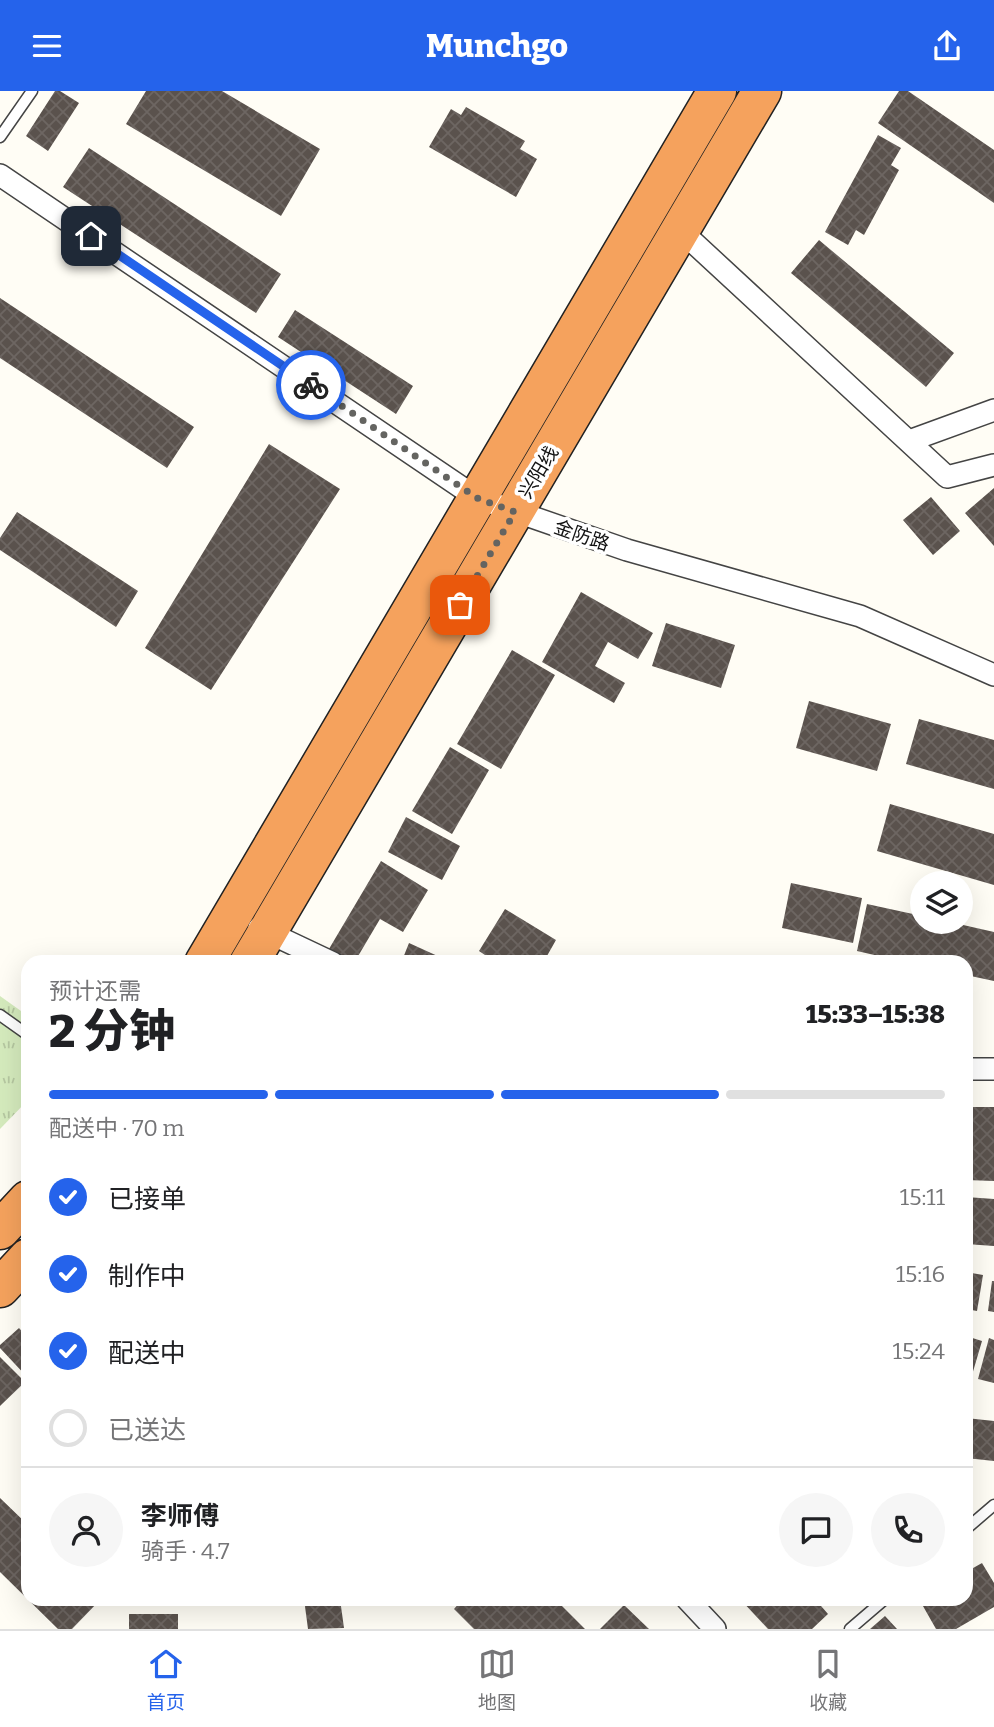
<!DOCTYPE html>
<html lang="zh">
<meta charset="utf-8">
<style>
body{margin:0;font-family:Bitter,"Noto Sans SC",serif;background:#f6f6f6;color:#202124;height:100vh;display:flex;flex-direction:column;font-size:26px;white-space:nowrap}
*{box-sizing:border-box;margin:0}
p{font-size:23px;color:#757577}
.icon{flex:none;width:38px;height:38px;fill:none;stroke:currentColor;stroke-width:2;stroke-linecap:round;stroke-linejoin:round}
.map{position:relative;flex:1;overflow:hidden}
.details{position:absolute;left:21px;top:864px;width:952px;height:651px;display:flex;flex-direction:column;background:#fff;border-radius:21px;box-shadow:0 7px 28px #0002}
.details>*{flex:none}
.fabs{position:absolute;left:910px;top:780px;display:grid;gap:14px}
.fabs a{display:grid;place-items:center;width:63px;height:63px;border-radius:50%;background:#fff;box-shadow:0 7px 28px #0002;font-size:35px}
.pin{position:absolute;display:grid;place-items:center;width:60px;height:60px;color:#fff;margin:-30px;border-radius:14px;box-shadow:0 4px 10px #0006}
.courier{position:absolute;display:grid;place-items:center;width:70px;height:70px;margin:-35px;border:5px solid #2563eb;border-radius:50%;background:#fff;color:#222;box-shadow:0 2px 9px #0007}
.overview em{font-style:normal;font-weight:800}
.overview div{display:flex;flex-direction:column-reverse}
.overview{display:flex;align-items:center;justify-content:space-between;height:119px;padding:0 28px}
h1{font-size:46px;font-weight:800;line-height:52px}
.bar{display:grid;grid-template-columns:repeat(4,1fr);gap:10px 7px;align-content:center;height:84px;padding:0 28px}
.bar i{height:9px;border-radius:5px;background:#e0e0e0}
.bar .active{background:#2563eb}
.bar p{grid-column:span 4}
.line{display:flex;align-items:center;gap:18px;padding:0 28px;border-top:2px solid #e0e0e0}
.line div{flex:1}
.round{display:grid;place-items:center;flex:none;width:74px;height:74px;border-radius:37px;background:#f6f6f6}
ol{padding:0 28px;list-style:none}
li{display:flex;align-items:center;gap:21px;height:77px}
li p{margin-inline-start:auto}
li .icon{padding:7px;border-radius:50%;background:#2563eb;color:#fff;stroke-width:4}
li:last-child{color:#757577}
li i{width:38px;height:38px;border:4px solid #e0e0e0;border-radius:50%}
header{display:flex;justify-content:space-between;align-items:center;height:91px;padding:0 28px;background:#2563eb;color:#fff;font-size:32px;font-weight:800}
.dock{display:flex;justify-content:space-around;align-items:center;height:98px;border-top:2px solid #e0e0e0;background:#fff;font-size:19px;color:#757577}
.dock a{display:grid;justify-items:center;gap:4px}
.dock .active{color:#2563eb}
.map>svg:first-child{display:block}
.park{fill:url(#park-tufts)}
.building{fill:url(#building-cross-hatch)}
.lines{fill:none;stroke-linecap:round;stroke-linejoin:round}
.lane-casing{stroke:#444;stroke-width:13}
.street-casing{stroke:#444;stroke-width:24}
.highway-casing{stroke:#222;stroke-width:41}
.lane{stroke:#fff;stroke-width:10}
.street{stroke:#fff;stroke-width:21}
.highway{stroke:#f5a25d;stroke-width:38}
.done{stroke:#646461;stroke-width:7;stroke-dasharray:0 12.6}
.route{stroke:#2563eb;stroke-width:9}
.labels{text-anchor:middle;stroke-width:7;stroke-linejoin:round;paint-order:stroke}
.street-label{font-size:19px;fill:#111;stroke:#fff}
</style>
<header><svg class="icon" aria-label="menu" viewBox="0 0 24 24"><path d="M4 6h16M4 12h16M4 18h16"/></svg>Munchgo<svg class="icon" aria-label="share" viewBox="0 0 24 24"><path d="M12 15V3M7 8l5-5 5 5M5 13v7h14v-7"/></svg></header>
<div class="map">
<svg width="994" height="1538" viewBox="0 0 994 1538">
<defs>
<pattern id="park-tufts" width="24" height="20" patternUnits="userSpaceOnUse" patternTransform="scale(1.75)"><rect width="24" height="20" fill="#d5ebbd"/><path d="M3 7l-1-3M5 7V3M7 7l1-3M15 17l-1-3M17 17v-4M19 17l1-3" fill="none" stroke="#b6c8a1"/></pattern>
<pattern id="building-cross-hatch" width="8" height="8" patternUnits="userSpaceOnUse" patternTransform="scale(1.75)"><rect width="8" height="8" fill="#5a524d"/><path d="M0 0l8 8M0 8l8-8" fill="none" stroke="#6d6662"/></pattern>
</defs>
<rect width="100%" height="100%" fill="#fffdf5"/>
<path class="park" d="M0 905 28 925V1009L0 1038Z"/>
<path class="building" d="M55 0H60L79 12 48 60 26 45Z
M146 0H222L320 58 281 125 126 33Z
M899 0H908L994 59V112L878 32Z
M466 16 525 50 520 58 537 68 516 106 429 56 451 18 461 24Z
M878 44 901 57 891 74 899 79 864 144 856 139 848 154 825 141Z
M89 57 281 183 256 222 63 96Z
M819 149 954 262 926 296 791 182Z
M0 207 194 336 167 377 0 267Z
M295 219 413 295 396 323 278 246Z
M269 353 340 398 211 599 145 557Z
M994 397V455L965 422Z
M931 406 960 440 933 464 903 429Z
M17 421 138 500 116 536 0 459V447Z
M581 501 653 542 638 568 608 551 595 575 625 592 614 612 542 571Z
M666 532 735 554 721 597 652 575Z
M512 559 555 584 501 678 457 653Z
M809 610 891 633 877 680 796 657Z
M919 628 994 649V698L906 673Z
M450 656 489 679 452 743 412 720Z
M890 713 994 743V794L877 760Z
M406 726 460 755 442 789 388 761Z
M381 770 428 799 403 841 380 828 354 872H341L326 863Z
M791 792 862 807 853 852 782 837Z
M867 813 922 825V831H950L994 841V890L966 884V872H909L857 860Z
M505 818 556 849 543 872H497L479 860Z
M409 852 453 872H401Z
M966 1016H994V1090L966 1089Z
M966 1106 994 1108V1155L966 1153Z
M966 1181 983 1184 977 1220 966 1218Z
M992 1190H994V1221L988 1220Z
M19 1237 28 1247V1287L0 1257V1254Z
M966 1245 982 1250 972 1284 966 1282Z
M989 1247 994 1249V1292L978 1288Z
M0 1266 25 1291 0 1315Z
M966 1327 994 1330V1370L966 1367Z
M0 1407 28 1434V1508H101L72 1538H58L0 1481Z
M982 1472 994 1492V1516L956 1538H936L919 1508H966V1481Z
M304 1508H340L344 1537 308 1538Z
M463 1508H555L585 1538H474L454 1518Z
M740 1508H815L828 1523 812 1538H768Z
M624 1514 649 1538H600Z
M129 1523H178V1538H129Z
M885 1525 897 1538H870Z"/>
<g class="lines">
<g class="lane-casing">
<path id="lane" d="M0 46 32 0
M0 924 28 944
M966 1438 994 1414
M850 1538 885 1508"/>
</g>
<g class="street-casing">
<path id="street" d="M0 84 477 407 627 459 860 525 994 584
M680 139 947 386 994 374
M909 350 994 319
M259 837 333 872
M966 978H994
M687 1508 715 1538"/>
</g>
<g class="highway-casing">
<path id="highway" d="M204 872 717 0
M249 872 762 0
M0 1139 28 1109
M0 1197 28 1167"/>
</g>
<use href="#lane" class="lane"/>
<use href="#street" class="street"/>
<use href="#highway" class="highway"/>
</g>
<g class="lines">
<path class="done" d="M311 294 477 407 515 421 460 514"/>
<path class="route" d="M91 145 311 294"/>
</g>
<g class="labels">
<g class="street-label">
<text transform="translate(538 381) rotate(-59)" y="7">兴阳线</text>
<text transform="translate(582 444) rotate(19)" y="7">金防路</text>
</g>
</g>
</svg>
<div class="fabs">
<a><svg class="icon" aria-label="layers" viewBox="0 0 24 24"><path d="M12 4l9 5-9 5-9-5zM3 14l9 5 9-5"/></svg></a>
</div>
<div class="pin" style="left:460px;top:514px;background:#ea580c"><svg class="icon" aria-label="bag" viewBox="0 0 24 24"><path d="M5 8h14l-1 12H6zM9 8a3 3 0 0 1 6 0"/></svg></div>
<div class="pin" style="left:91px;top:145px;background:#1f2937"><svg class="icon" aria-label="home" viewBox="0 0 24 24"><path d="M3 11l9-7 9 7M6 9v11h12V9"/></svg></div>
<div class="courier" style="left:311px;top:294px"><svg class="icon" aria-label="bike" viewBox="0 0 24 24"><circle cx="6" cy="16" r="4"/><circle cx="18" cy="16" r="4"/><path d="M6 16l4-8h5l3 8M10 8l3 8H6M13 5h3"/></svg></div>
<section class="details">
<div class="overview"><div><h1>2 分钟</h1><p>预计还需</p></div><em>15:33–15:38</em></div>
<div class="bar"><i class="active"></i><i class="active"></i><i class="active"></i><i></i><p>配送中 · 70 m</p></div>
<ol>
<li><svg class="icon" aria-label="check" viewBox="0 0 24 24"><path d="M5 12l5 5 9-10"/></svg>已接单<p>15:11</p></li>
<li><svg class="icon" aria-label="check" viewBox="0 0 24 24"><path d="M5 12l5 5 9-10"/></svg>制作中<p>15:16</p></li>
<li><svg class="icon" aria-label="check" viewBox="0 0 24 24"><path d="M5 12l5 5 9-10"/></svg>配送中<p>15:24</p></li>
<li><i></i>已送达</li>
</ol>
<div class="line" style="height:126px"><a class="round"><svg class="icon" aria-label="person" viewBox="0 0 24 24"><circle cx="12" cy="8" r="4"/><path d="M4 21q1-7 8-7t8 7"/></svg></a><div><b>李师傅</b><p>骑手 · 4.7</p></div><a class="round"><svg class="icon" aria-label="chat" viewBox="0 0 24 24"><path d="M4 5h16v11H9l-5 4z"/></svg></a><a class="round"><svg class="icon" aria-label="phone" viewBox="0 0 24 24"><path d="M5 4h4l2 5-3 2q2 4 5 5l2-3 5 2v4C11 20 4 13 5 4z"/></svg></a></div>
</section>
</div>
<nav class="dock">
<a class="active"><svg class="icon" aria-label="home" viewBox="0 0 24 24"><path d="M3 11l9-7 9 7M6 9v11h12V9"/></svg>首页</a>
<a><svg class="icon" aria-label="map" viewBox="0 0 24 24"><path d="M3 6l6-2 6 2 6-2v14l-6 2-6-2-6 2zM9 4v14M15 6v14"/></svg>地图</a>
<a><svg class="icon" aria-label="saved" viewBox="0 0 24 24"><path d="M7 4h10v16l-5-4-5 4z"/></svg>收藏</a>
</nav>
